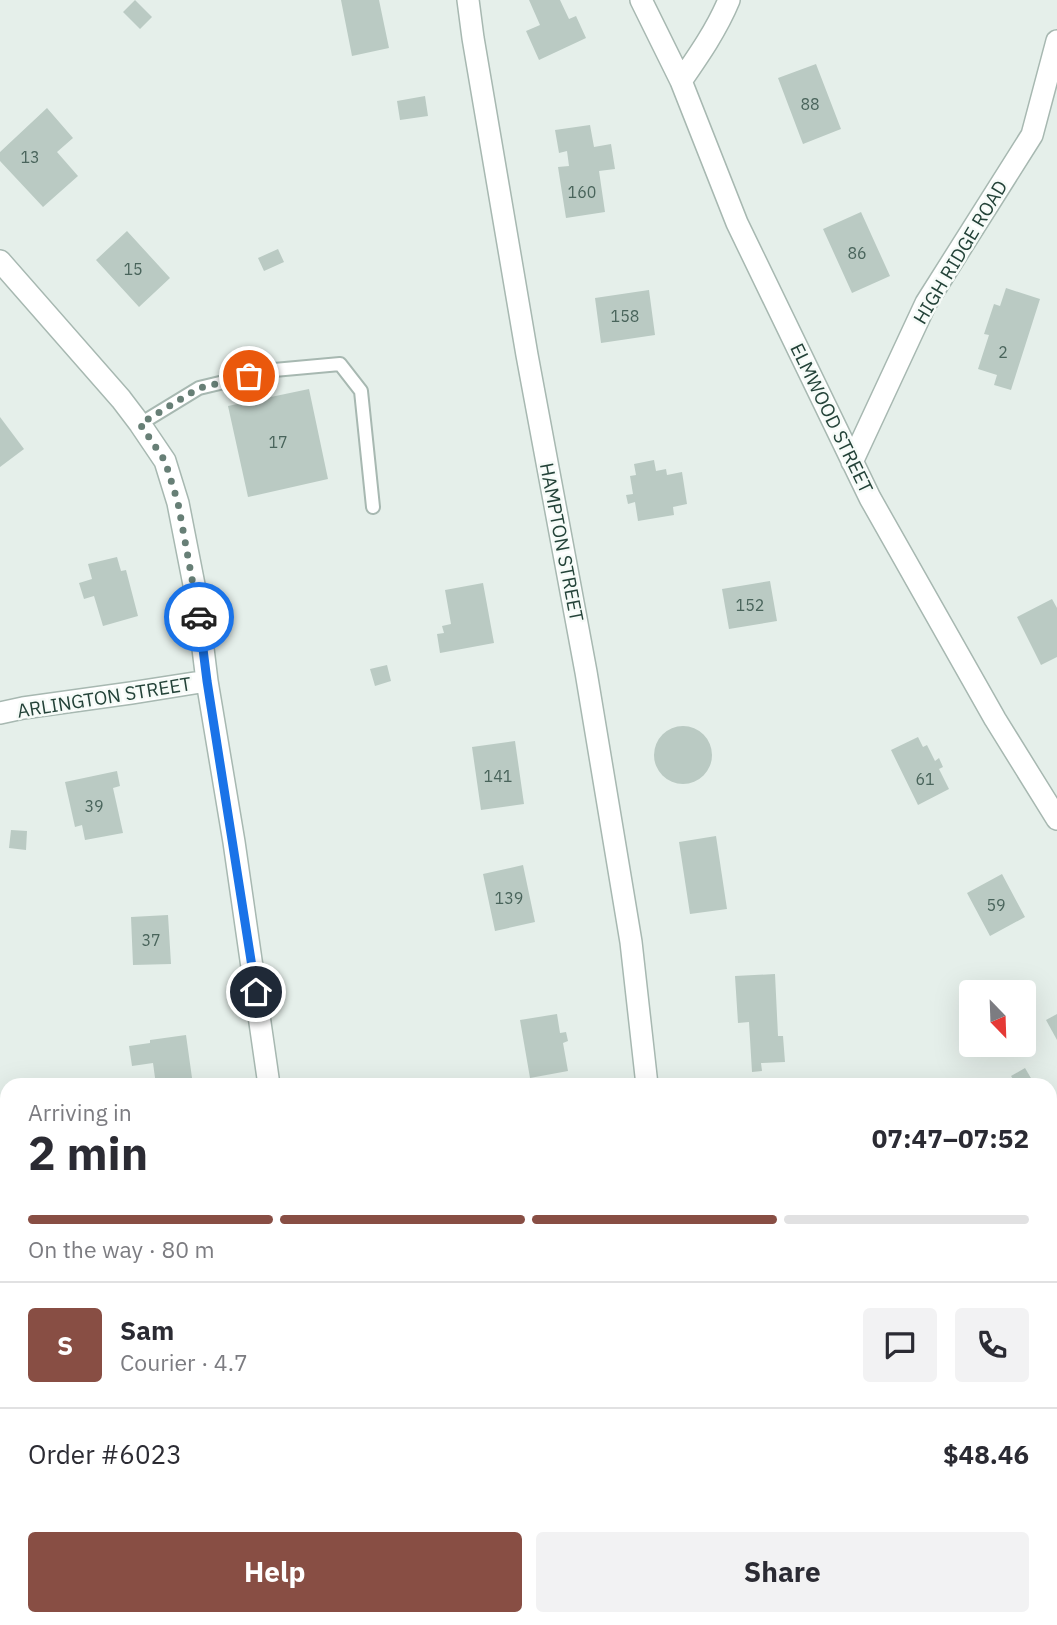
<!DOCTYPE html>
<meta charset="utf-8">
<style>
body{margin:0;font-family:"IBM Plex Sans",sans-serif;background:#f2f2f3;color:#2b2b33;height:100vh;display:flex;flex-direction:column;font-size:26px;white-space:nowrap}
*{box-sizing:border-box;margin:0}
p{font-size:23px;color:#7c7c81}
.icon{flex:none;width:38px;height:38px;fill:none;stroke:currentColor;stroke-width:2;stroke-linecap:round;stroke-linejoin:round}
.map{position:relative;flex:1;overflow:hidden}
.sheet{position:absolute;left:0px;top:1078px;width:1057px;height:548px;display:flex;flex-direction:column;background:#fff;border-radius:21px 21px 0 0;box-shadow:0 7px 28px #0002}
.sheet>*{flex:none}
.needle{width:46px;rotate:157deg}
.buttons{position:absolute;left:959px;top:980px;display:grid;gap:14px}
.buttons a{display:grid;place-items:center;width:77px;height:77px;border-radius:7px;background:#fff;box-shadow:0 7px 28px #0002;font-size:35px}
.pin{position:absolute;display:grid;place-items:center;width:60px;height:60px;color:#fff;margin:-30px;border:4px solid #fff;border-radius:50%;box-shadow:0 2px 7px #0007}
.courier{position:absolute;display:grid;place-items:center;width:70px;height:70px;margin:-35px;border:5px solid #1a73e8;border-radius:50%;background:#fff;color:#222;box-shadow:0 2px 9px #0007}
.summary em{font-style:normal;font-weight:700}
.summary div{display:flex;flex-direction:column-reverse}
.summary{display:flex;align-items:center;justify-content:space-between;height:119px;padding:0 28px}
h1{font-size:46px;font-weight:700;line-height:52px}
.bar{display:grid;grid-template-columns:repeat(4,1fr);gap:10px 7px;align-content:center;height:84px;padding:0 28px}
.bar i{height:9px;border-radius:5px;background:#e1e1e2}
.bar .current{background:#884e44}
.bar p{grid-column:span 4}
.line{display:flex;align-items:center;gap:18px;padding:0 28px;border-top:2px solid #e1e1e2}
.line div{flex:1}
.round{display:grid;place-items:center;flex:none;width:74px;height:74px;border-radius:7px;background:#f2f2f3}
.cta{display:flex;gap:14px;margin-top:auto;padding:14px 28px}
.cta a{flex:1;height:80px;border-radius:7px;background:#884e44;color:#fff;font-size:28px;font-weight:700;line-height:80px;text-align:center}
.cta a+a{background:#f2f2f3;color:#2b2b33}
.map>svg:first-child{display:block}
.building{fill:#bacac3}
.lines{fill:none;stroke-linecap:round;stroke-linejoin:round}
.service-casing{stroke:#a7b8b1;stroke-width:16}
.minor-casing{stroke:#a7b8b1;stroke-width:24}
.service{stroke:#fff;stroke-width:12}
.minor{stroke:#fff;stroke-width:21}
.done{stroke:#677f76;stroke-width:7;stroke-dasharray:0 12.6}
.route{stroke:#1a73e8;stroke-width:9}
.labels{text-anchor:middle;stroke-width:5;stroke-linejoin:round;paint-order:stroke}
.number-label{font-size:16px;fill:#49645b}
.street-label{font-size:19px;fill:#234238;stroke:#f6fbf8}
</style>
<div class="map">
<svg width="1057" height="1625" viewBox="0 0 1057 1625">
<rect width="100%" height="100%" fill="#e5efea"/>
<path class="building" d="M135 0 152 17 140 29 123 12Z
M341 0H379L389 48 352 56Z
M529 0H560L569 19 576 16 586 38 539 60 526 31 540 25Z
M816 64 841 129 803 144 778 78Z
M425 96 428 116 400 120 397 101Z
M47 108 73 138 57 152 78 176 43 207 0 161V152Z
M590 125 594 147 611 144 615 169 599 171 605 212 566 218 558 167 569 166 567 151 559 153 555 130Z
M861 212 890 276 852 293 823 229Z
M127 231 170 278 139 307 96 260Z
M278 249 284 262 264 271 258 258Z
M1006 288 1040 299 1011 390 994 385 997 375 978 369 989 335 984 334 994 304 1000 306Z
M649 290 655 335 601 343 595 298Z
M309 389 328 479 248 497 228 406Z
M0 417 24 449 0 467Z
M654 460 656 471 666 469 667 475 682 472 687 504 673 507 674 515 638 521 635 502 628 504 626 495 633 494 630 476 636 475 634 464Z
M117 557 121 571 126 570 138 616 103 626 94 596 84 599 79 583 92 579 88 564Z
M770 581 777 621 729 629 722 589Z
M483 583 494 643 440 653 437 634 444 633 442 626 451 624 445 590Z
M1052 599 1057 608V657L1041 665 1017 617Z
M387 665 391 681 375 686 370 669Z
M654 755a29 29 0 1 1 58 0a29 29 0 1 1-58 0Z
M918 737 923 747 927 745 935 761 939 758 943 767 939 769 949 789 918 805 891 750Z
M515 741 524 804 481 810 472 747Z
M117 771 120 786 113 788 123 833 85 840 82 825 75 827 65 782Z
M11 830 27 831 26 850 9 848Z
M716 836 727 909 690 914 679 842Z
M523 865 535 922 495 931 483 874Z
M1002 874 1025 917 990 936 967 893Z
M168 915 171 964 133 965 131 917Z
M775 974 778 1036H783L785 1062 761 1063 762 1071 752 1072 749 1022 738 1023 735 976Z
M557 1014 560 1033 566 1032 568 1041 563 1043 568 1071 530 1078 520 1020Z
M1057 1014V1040L1046 1020Z
M186 1035 193 1085H156L153 1063 132 1066 129 1046 150 1043V1040Z
M1025 1068 1035 1085H1017L1011 1076Z
M0 1335 7 1337V1371L0 1368Z
M0 1517 7 1519V1540L0 1559Z"/>
<g class="lines">
<g class="service-casing">
<path id="service" d="M140 424 199 388 274 370 340 364 361 391 373 507"/>
</g>
<g class="minor-casing">
<path id="minor" d="M468 0 473 38 527 355 586 672 631 942 647 1085
M641 0 681 81 737 223 870 498 995 719 1057 819
M681 81C699 55 717 29 729 0
M0 261 121 399 140 424 165 461 178 503 197 600 207 681 234 842 269 1085
M852 462 926 303 1032 135 1057 41
M0 713 23 708 131 693 207 681
M0 1445 7 1446
M664 1619V1625"/>
</g>
<use href="#service" class="service"/>
<use href="#minor" class="minor"/>
</g>
<g class="lines">
<path class="done" d="M199 617 178 503 165 461 140 424 199 388 249 376"/>
<path class="route" d="M199 617 207 681 256 992"/>
</g>
<g class="labels">
<g class="number-label">
<text x="810" y="110">88</text>
<text x="30" y="163">13</text>
<text x="582" y="198">160</text>
<text x="857" y="259">86</text>
<text x="133" y="275">15</text>
<text x="625" y="322">158</text>
<text x="1003" y="358">2</text>
<text x="278" y="448">17</text>
<text x="750" y="611">152</text>
<text x="498" y="782">141</text>
<text x="925" y="785">61</text>
<text x="94" y="812">39</text>
<text x="509" y="904">139</text>
<text x="996" y="911">59</text>
<text x="151" y="946">37</text>
</g>
<g class="street-label">
<text transform="translate(960 252) rotate(-59)" y="7">HIGH RIDGE ROAD</text>
<text transform="translate(832 418) rotate(64)" y="7">ELMWOOD STREET</text>
<text transform="translate(562 542) rotate(79)" y="7">HAMPTON STREET</text>
<text transform="translate(104 697) rotate(-9)" y="7">ARLINGTON STREET</text>
</g>
</g>
</svg>
<div class="buttons">
<a><svg class="needle" viewBox="-14 -14 28 28"><path d="M0-13l5 13h-10z" fill="#e53935"/><path d="M0 13l5-13h-10z" fill="#7c7c81"/></svg></a>
</div>
<div class="pin" style="left:249px;top:376px;background:#ea580c"><svg class="icon" aria-label="bag" viewBox="0 0 24 24"><path d="M5 8h14l-1 12H6zM9 8a3 3 0 0 1 6 0"/></svg></div>
<div class="pin" style="left:256px;top:992px;background:#1f2937"><svg class="icon" aria-label="home" viewBox="0 0 24 24"><path d="M3 11l9-7 9 7M6 9v11h12V9"/></svg></div>
<div class="courier" style="left:199px;top:617px"><svg class="icon" aria-label="car" viewBox="0 0 24 24"><path d="M5 17H2v-5l4-1 3-4h7l3 4 3 1v5h-3M9 17h6M6 11h13"/><circle cx="7" cy="17" r="2"/><circle cx="17" cy="17" r="2"/></svg></div>
<section class="sheet">
<div class="summary"><div><h1>2 min</h1><p>Arriving in</p></div><em>07:47–07:52</em></div>
<div class="bar"><i class="current"></i><i class="current"></i><i class="current"></i><i></i><p>On the way · 80 m</p></div>
<div class="line" style="height:126px"><b class="round" style="background:#884e44;color:#fff">S</b><div><b>Sam</b><p>Courier · 4.7</p></div><a class="round"><svg class="icon" aria-label="chat" viewBox="0 0 24 24"><path d="M4 5h16v11H9l-5 4z"/></svg></a><a class="round"><svg class="icon" aria-label="phone" viewBox="0 0 24 24"><path d="M5 4h4l2 5-3 2q2 4 5 5l2-3 5 2v4C11 20 4 13 5 4z"/></svg></a></div>
<div class="line" style="height:91px"><div>Order #6023</div><b>$48.46</b></div>
<div class="cta"><a>Help</a><a>Share</a></div>
</section>
</div>
